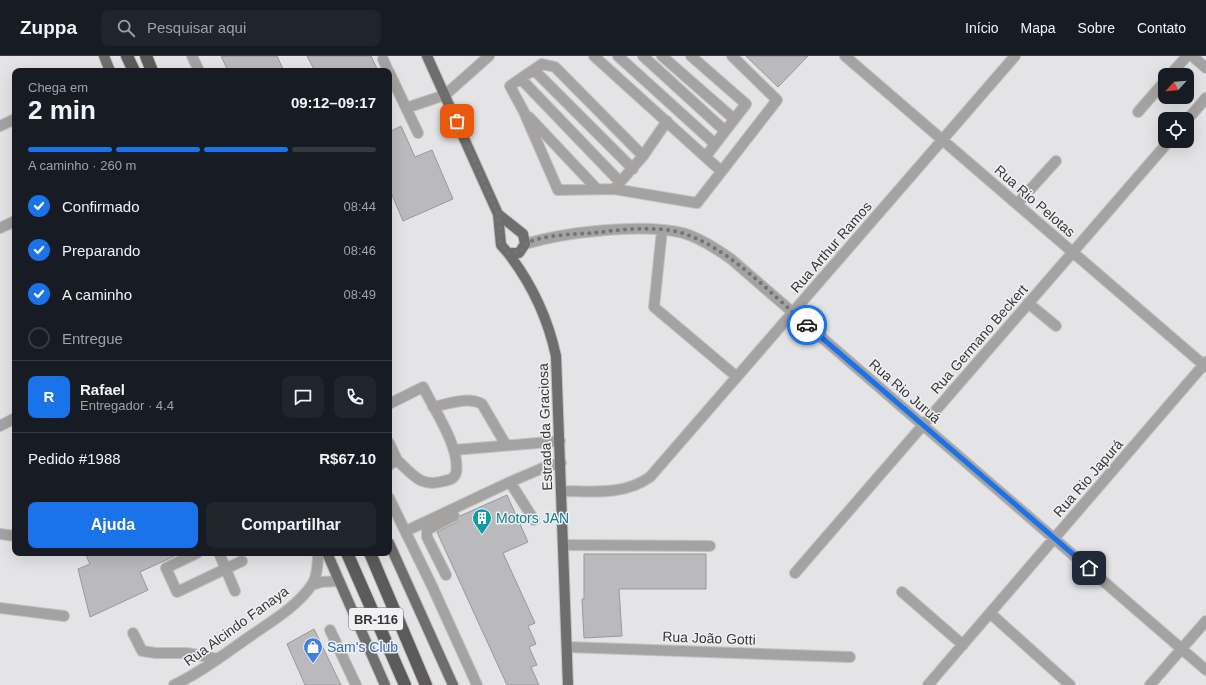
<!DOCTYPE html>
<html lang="pt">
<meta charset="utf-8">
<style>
body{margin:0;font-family:Arial,sans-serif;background:#20242c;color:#f1f3f6;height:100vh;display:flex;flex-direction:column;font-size:15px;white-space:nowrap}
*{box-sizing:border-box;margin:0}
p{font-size:13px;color:#9ea1a6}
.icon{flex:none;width:22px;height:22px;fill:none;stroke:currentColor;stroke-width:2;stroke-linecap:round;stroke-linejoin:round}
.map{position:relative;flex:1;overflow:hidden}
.side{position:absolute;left:12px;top:12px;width:380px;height:488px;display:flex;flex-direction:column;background:#171b24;border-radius:8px;box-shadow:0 4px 16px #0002}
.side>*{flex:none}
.needle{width:26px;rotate:244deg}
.tools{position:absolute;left:1158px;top:12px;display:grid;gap:8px}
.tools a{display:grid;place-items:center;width:36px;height:36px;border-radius:8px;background:#171b24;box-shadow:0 4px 16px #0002;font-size:20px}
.pin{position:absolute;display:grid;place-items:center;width:34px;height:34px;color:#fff;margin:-17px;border-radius:8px;box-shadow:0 2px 6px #0006}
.courier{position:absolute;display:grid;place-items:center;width:40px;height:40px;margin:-20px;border:3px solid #1a73e8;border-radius:50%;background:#fff;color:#222;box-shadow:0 1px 5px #0007}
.overview em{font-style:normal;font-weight:600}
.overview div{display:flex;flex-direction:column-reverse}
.overview{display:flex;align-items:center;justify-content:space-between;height:68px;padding:0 16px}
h1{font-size:26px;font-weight:600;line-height:30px}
.bar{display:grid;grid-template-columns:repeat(4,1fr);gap:6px 4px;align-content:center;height:48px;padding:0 16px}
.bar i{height:5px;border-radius:3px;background:#363941}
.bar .on{background:#1a73e8}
.bar p{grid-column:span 4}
.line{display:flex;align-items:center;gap:10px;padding:0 16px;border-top:1px solid #363941}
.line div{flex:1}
.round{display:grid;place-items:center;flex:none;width:42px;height:42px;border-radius:8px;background:#20242c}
ol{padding:0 16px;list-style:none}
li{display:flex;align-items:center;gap:12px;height:44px}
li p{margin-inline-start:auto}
li .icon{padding:4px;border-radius:50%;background:#1a73e8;color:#fff;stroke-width:4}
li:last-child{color:#9ea1a6}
li i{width:22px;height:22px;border:2px solid #363941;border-radius:50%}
.primary-button{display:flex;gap:8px;margin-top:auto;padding:8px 16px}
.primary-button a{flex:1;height:46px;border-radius:8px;background:#1a73e8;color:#fff;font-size:16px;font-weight:600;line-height:46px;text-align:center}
.primary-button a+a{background:#20242c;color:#f1f3f6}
header{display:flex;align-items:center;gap:24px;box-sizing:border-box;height:56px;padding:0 20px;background:#171b24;border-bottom:1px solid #363941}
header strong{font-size:19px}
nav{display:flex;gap:22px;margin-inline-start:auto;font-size:14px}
.search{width:280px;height:36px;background:#20242c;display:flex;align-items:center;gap:10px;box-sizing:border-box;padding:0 14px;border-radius:8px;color:#9ea1a6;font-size:15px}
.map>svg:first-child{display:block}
.building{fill:#bab9bc;stroke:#99989b}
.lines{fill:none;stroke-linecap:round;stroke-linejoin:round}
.minor-casing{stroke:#c1c1c3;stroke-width:12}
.major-casing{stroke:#c1c1c3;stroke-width:12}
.highway-casing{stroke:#c1c1c3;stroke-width:14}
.minor{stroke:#a4a3a2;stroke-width:10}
.major{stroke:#706e6c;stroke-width:10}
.highway{stroke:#5d5b59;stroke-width:12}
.done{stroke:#747375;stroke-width:4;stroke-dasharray:0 7.2}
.route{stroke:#1a73e8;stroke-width:5}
.labels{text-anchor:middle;stroke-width:3;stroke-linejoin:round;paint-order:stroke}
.shield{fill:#f1f0f3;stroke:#6f6e70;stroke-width:1}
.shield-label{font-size:13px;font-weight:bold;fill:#373738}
.street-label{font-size:14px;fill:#373738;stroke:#f1f0f3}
.culture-label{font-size:14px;fill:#0d838f;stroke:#f1f0f3;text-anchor:start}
.shop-label{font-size:14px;fill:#366cbe;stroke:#f1f0f3;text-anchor:start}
</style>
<header>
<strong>Zuppa</strong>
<div class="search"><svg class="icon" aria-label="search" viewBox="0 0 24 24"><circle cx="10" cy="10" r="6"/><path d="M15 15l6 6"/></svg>Pesquisar aqui</div>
<nav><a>Início</a><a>Mapa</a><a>Sobre</a><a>Contato</a></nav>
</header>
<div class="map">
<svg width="1206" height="629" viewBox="0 0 1206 629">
<rect width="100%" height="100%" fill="#e4e3e6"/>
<path class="building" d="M221 0H277L284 15H228Z
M307 0H371L378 15H315Z
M746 0H808L778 31Z
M401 70 415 101 432 94 453 143 403 165 389 132V76Z
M507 439 528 486 503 497 535 567 528 570 536 588 529 591 537 609 531 611 539 629H507L437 476 457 466 460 460Z
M85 497H181L140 516 148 534 90 561 78 513 90 508Z
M584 498H706V533H619L622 580 584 582 582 543H584Z
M314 573 341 629H305L287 588Z"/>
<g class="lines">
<g class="minor-casing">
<path id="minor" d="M192 0 199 15
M594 0 721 115
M618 0 715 88
M643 0 725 75
M662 0 734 63
M691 0 746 48 706 100
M845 0 1206 311
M1192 0 1206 12
M383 3 388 15
M534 14 633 113
M389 16 418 77
M1170 19 1187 0
M521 23 620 126
M406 52 445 39 489 0
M1138 56 1165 25
M529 61 596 132
M1187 64 1206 42
M667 65 643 100 614 133 697 147 777 44 732 0
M0 70 15 63
M614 133 558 134 524 56 510 30 542 8 555 11 643 100
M1017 148 1056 105
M0 172 15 165
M662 174 654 251 737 321
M525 188C566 176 642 167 683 177 700 182 717 193 731 203L1206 614
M1028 247 1056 270
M389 348 423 331C434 353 461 393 456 417 454 423 449 424 444 425 421 432 413 419 397 404
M433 351C448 348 468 340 482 348L506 389
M0 370 15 362
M389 387 397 404 389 409
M454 394 560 385
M510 426 534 464
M562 435C592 435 623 440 650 421L1015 0
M389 442 432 530 477 629
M406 475 510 426 545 411 561 407
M0 478 15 480
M563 489 710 490
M197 497 166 512 177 536 242 505
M219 497 235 535
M795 517 1169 85
M446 519 427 481V474L454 460
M312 529 321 526 339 525
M902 536 963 589
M0 552 64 560
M990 557 1070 629
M330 574 356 629
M133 577 142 595 156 597H187L218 603
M567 591 850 601
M174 629C202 616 227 596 252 579 272 565 297 550 311 530 317 522 318 507 318 497
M928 629 1206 306
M1150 629 1206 565"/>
</g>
<g class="major-casing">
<path id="major" d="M104 0 110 15
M427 0 498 158 501 189 508 197H519L525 188 523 178 498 158
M508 197C531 227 548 263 556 300L568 629
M389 487 453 629
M327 497 385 629"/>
</g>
<g class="highway-casing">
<path id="highway" d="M127 0 134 15
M146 0 152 15
M347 497 405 629
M370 497 426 629"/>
</g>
<use href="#minor" class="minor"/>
<use href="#major" class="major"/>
<use href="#highway" class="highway"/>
</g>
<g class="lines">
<path class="done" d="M457 65 498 158 501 189 508 197H519C522 194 524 190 526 188 539 179 576 178 592 177 617 174 642 171 668 174 719 181 769 236 807 269"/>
<path class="route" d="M807 269 1089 512"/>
</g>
<defs>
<g id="building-pin" transform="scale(1)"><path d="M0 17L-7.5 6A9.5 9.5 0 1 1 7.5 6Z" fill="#0f9aa8" stroke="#f1f0f3"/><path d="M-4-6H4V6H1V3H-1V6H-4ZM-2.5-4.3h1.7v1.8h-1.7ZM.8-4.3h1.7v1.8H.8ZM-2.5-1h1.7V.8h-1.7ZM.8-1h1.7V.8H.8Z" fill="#fff"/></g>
<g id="shop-pin" transform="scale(1)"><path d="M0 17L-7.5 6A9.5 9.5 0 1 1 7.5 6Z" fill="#3f7fe0" stroke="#f1f0f3"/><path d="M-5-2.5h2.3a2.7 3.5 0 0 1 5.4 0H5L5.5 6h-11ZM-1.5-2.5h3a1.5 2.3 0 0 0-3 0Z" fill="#fff"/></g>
</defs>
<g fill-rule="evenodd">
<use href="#building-pin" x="482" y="462"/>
<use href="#shop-pin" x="313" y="591"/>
</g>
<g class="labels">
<rect class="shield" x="349" y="552" width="54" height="22" rx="3"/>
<g class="shield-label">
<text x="376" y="568">BR-116</text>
</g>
<g class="street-label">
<text transform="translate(1035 145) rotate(41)" y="5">Rua Rio Pelotas</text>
<text transform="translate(831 191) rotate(-49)" y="5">Rua Arthur Ramos</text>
<text transform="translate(979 283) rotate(-49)" y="5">Rua Germano Beckert</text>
<text transform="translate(905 335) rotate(41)" y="5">Rua Rio Juruá</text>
<text transform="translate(545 371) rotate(-92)" y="5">Estrada da Graciosa</text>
<text transform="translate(1088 422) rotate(-49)" y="5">Rua Rio Japurá</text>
<text transform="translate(236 570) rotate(-36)" y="5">Rua Alcindo Fanaya</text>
<text transform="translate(709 582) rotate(2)" y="5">Rua João Gotti</text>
</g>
<g class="culture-label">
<text x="496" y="467">Motors JAN</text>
</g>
<g class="shop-label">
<text x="327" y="596">Sam's Club</text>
</g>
</g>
</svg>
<div class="tools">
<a><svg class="needle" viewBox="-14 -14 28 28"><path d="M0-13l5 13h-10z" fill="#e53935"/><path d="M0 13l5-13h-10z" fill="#9ea1a6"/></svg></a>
<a><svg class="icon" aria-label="locate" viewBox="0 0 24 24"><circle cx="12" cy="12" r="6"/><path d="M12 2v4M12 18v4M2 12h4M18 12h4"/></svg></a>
</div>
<div class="pin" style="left:457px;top:65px;background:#ea580c"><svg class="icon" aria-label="bag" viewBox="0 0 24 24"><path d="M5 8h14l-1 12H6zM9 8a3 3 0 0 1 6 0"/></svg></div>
<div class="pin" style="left:1089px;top:512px;background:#1f2937"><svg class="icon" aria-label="home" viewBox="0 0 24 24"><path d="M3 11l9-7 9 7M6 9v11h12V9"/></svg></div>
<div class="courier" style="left:807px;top:269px"><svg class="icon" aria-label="car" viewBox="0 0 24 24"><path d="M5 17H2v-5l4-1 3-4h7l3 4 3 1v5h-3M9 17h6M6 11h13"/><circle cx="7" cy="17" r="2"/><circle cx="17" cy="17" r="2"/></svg></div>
<section class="side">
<div class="overview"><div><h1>2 min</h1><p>Chega em</p></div><em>09:12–09:17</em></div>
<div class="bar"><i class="on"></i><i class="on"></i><i class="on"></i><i></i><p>A caminho · 260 m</p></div>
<ol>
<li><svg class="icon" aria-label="check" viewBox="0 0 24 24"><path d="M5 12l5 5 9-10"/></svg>Confirmado<p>08:44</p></li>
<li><svg class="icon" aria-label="check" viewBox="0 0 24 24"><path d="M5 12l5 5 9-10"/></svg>Preparando<p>08:46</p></li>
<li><svg class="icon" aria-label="check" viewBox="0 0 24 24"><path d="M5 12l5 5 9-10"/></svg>A caminho<p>08:49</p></li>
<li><i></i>Entregue</li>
</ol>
<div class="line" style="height:72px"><b class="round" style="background:#1a73e8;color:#fff">R</b><div><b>Rafael</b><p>Entregador · 4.4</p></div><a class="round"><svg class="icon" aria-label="chat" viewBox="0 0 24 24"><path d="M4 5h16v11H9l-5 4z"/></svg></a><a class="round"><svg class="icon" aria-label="phone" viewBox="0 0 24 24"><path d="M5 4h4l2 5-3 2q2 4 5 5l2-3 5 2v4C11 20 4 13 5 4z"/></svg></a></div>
<div class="line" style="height:52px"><div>Pedido #1988</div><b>R$67.10</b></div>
<div class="primary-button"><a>Ajuda</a><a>Compartilhar</a></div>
</section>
</div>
